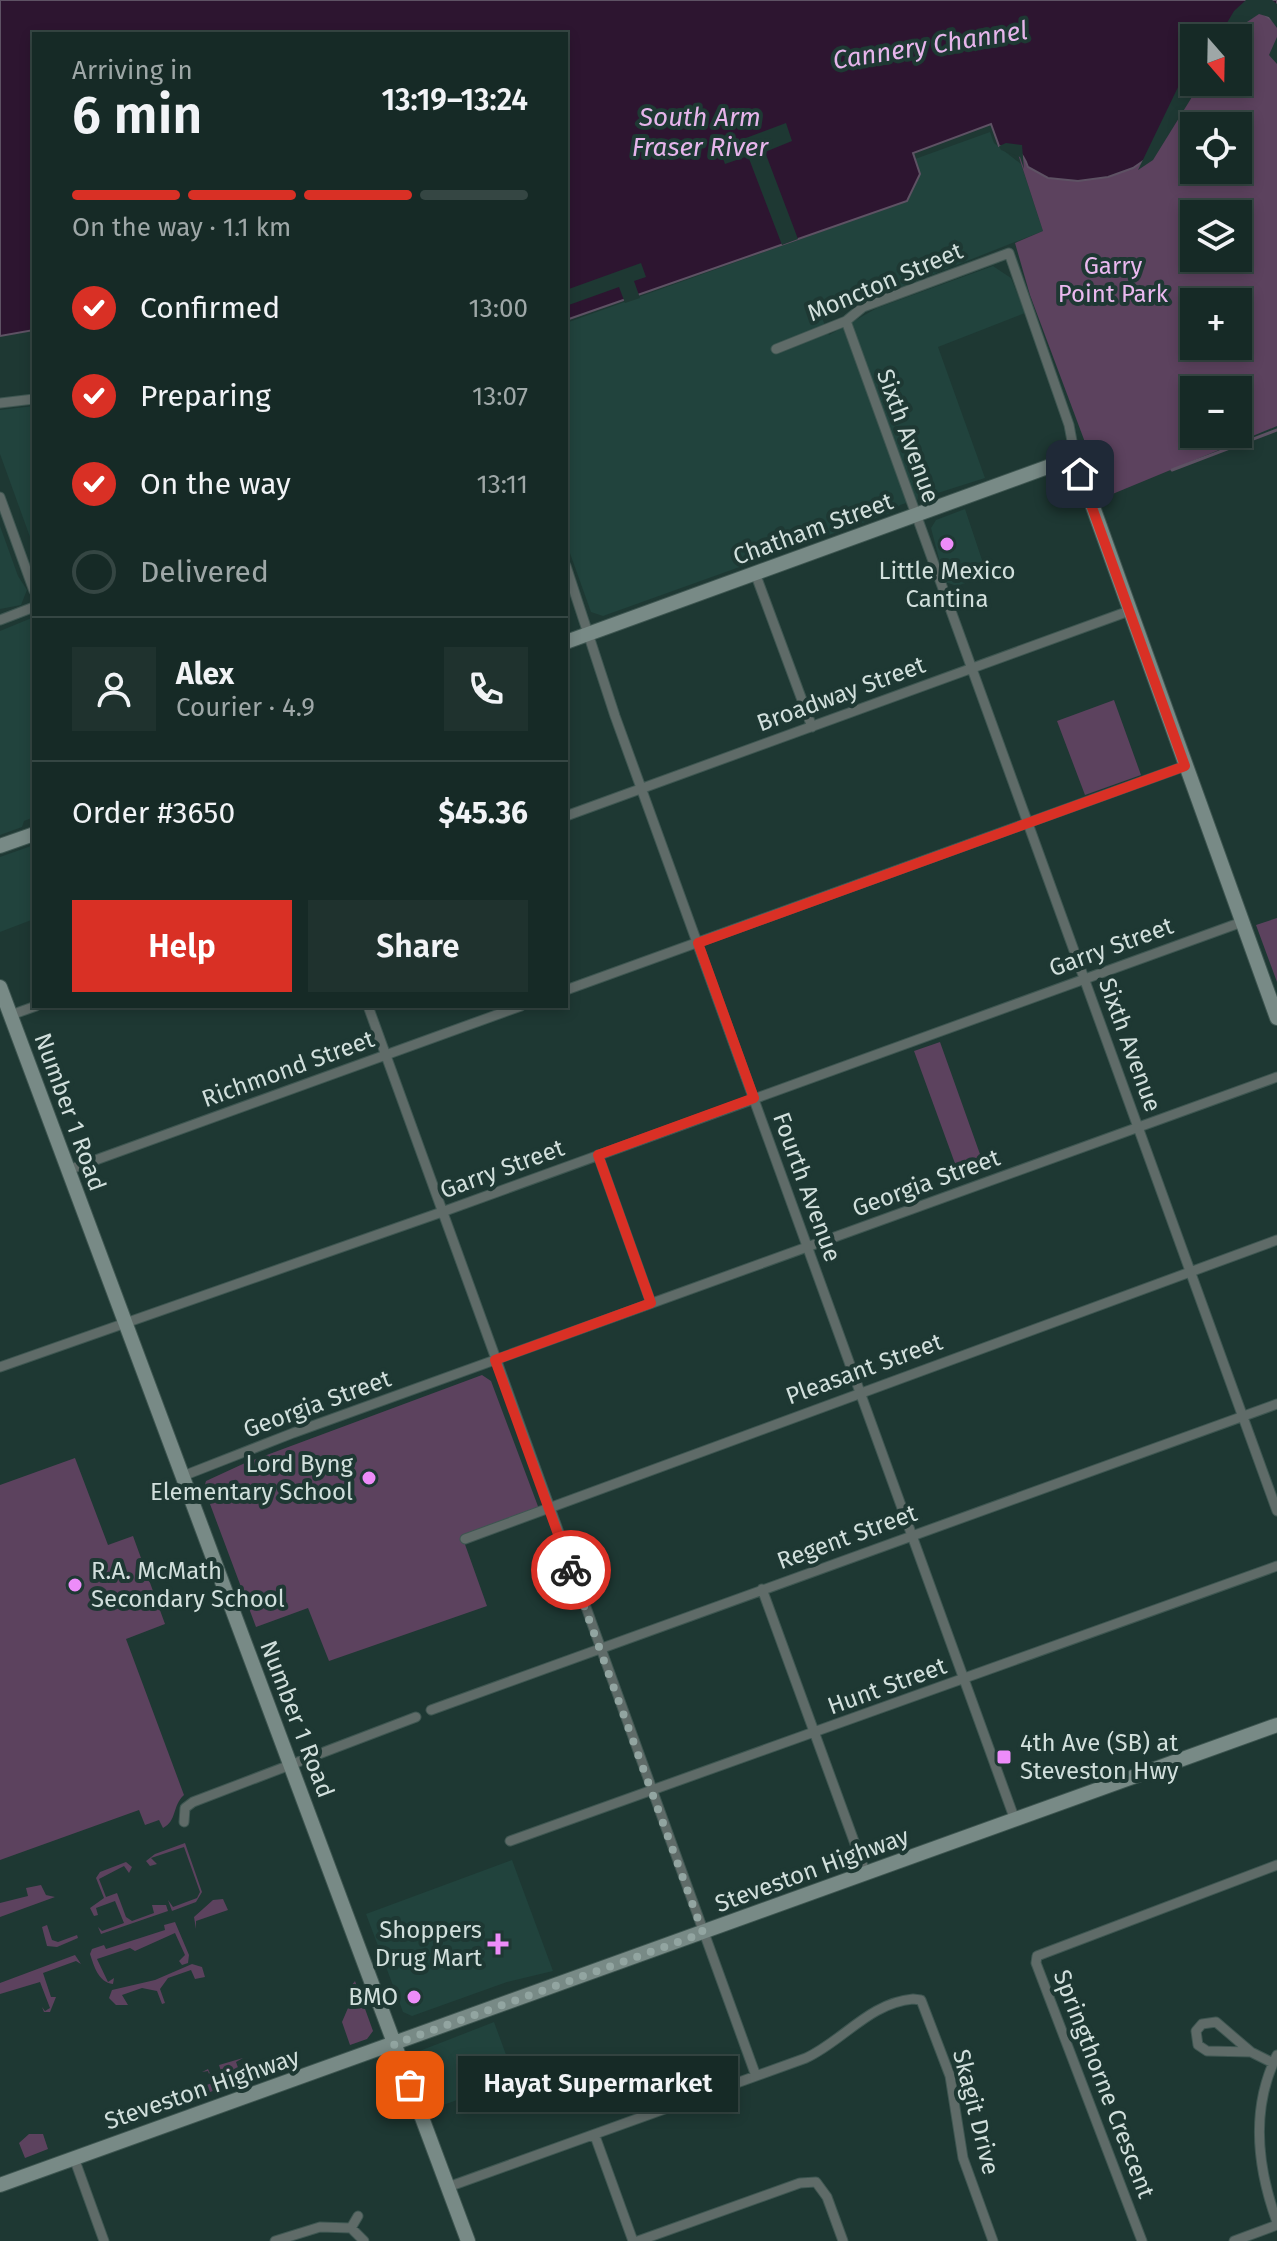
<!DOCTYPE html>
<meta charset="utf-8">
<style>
body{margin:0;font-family:"Fira Sans",sans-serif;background:#1f322e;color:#f1f3f6;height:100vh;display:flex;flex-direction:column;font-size:30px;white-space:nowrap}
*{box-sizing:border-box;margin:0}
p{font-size:26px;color:#9ea7a7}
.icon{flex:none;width:44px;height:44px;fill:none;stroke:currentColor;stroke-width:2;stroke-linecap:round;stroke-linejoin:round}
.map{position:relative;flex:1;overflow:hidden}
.details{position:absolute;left:32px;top:32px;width:536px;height:976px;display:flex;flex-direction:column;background:#162a26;border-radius:0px;box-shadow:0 4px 12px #0003,0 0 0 2px #354643}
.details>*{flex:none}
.needle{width:52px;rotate:160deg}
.tools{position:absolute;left:1180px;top:24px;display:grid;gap:16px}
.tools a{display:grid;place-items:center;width:72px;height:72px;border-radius:0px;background:#162a26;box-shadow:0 4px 12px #0003,0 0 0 2px #354643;font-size:40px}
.pin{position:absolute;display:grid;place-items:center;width:68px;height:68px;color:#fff;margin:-34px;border-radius:16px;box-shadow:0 4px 12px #0006}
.courier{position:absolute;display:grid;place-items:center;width:80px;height:80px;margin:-40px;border:6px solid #d93025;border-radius:50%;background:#fff;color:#222;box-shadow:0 2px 10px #0007}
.bubble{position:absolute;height:56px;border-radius:0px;background:#162a26;box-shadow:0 4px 12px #0003,0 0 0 2px #354643;font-size:26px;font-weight:600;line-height:56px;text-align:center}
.summary em{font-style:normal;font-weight:600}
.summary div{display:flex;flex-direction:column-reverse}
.summary{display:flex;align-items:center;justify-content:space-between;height:136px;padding:0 40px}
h1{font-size:52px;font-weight:600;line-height:60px}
.bar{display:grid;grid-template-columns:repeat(4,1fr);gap:12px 8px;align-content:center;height:96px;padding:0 40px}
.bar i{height:10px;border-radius:6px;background:#354643}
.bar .selected{background:#d93025}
.bar p{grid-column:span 4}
.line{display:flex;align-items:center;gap:20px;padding:0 40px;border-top:2px solid #354643}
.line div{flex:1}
.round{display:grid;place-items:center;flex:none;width:84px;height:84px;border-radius:0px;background:#1f322e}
ol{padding:0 40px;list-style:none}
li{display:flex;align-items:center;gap:24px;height:88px}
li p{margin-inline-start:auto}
li .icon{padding:8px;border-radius:50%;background:#d93025;color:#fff;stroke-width:4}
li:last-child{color:#9ea7a7}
li i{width:44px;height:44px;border:4px solid #354643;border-radius:50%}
.primary-button{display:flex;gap:16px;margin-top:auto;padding:16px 40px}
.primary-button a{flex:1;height:92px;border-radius:0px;background:#d93025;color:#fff;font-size:32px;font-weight:600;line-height:92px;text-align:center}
.primary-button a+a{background:#1f322e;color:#f1f3f6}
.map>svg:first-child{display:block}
.built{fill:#21433d}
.green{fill:#5c425e;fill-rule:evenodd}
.water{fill:#2d1530;stroke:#5e5264;stroke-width:2}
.pier{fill:#1e3833}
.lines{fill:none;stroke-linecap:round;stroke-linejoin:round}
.stream{stroke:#5e5264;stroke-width:3}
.street-casing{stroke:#3e5651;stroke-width:11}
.secondary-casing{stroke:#3e5651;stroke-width:16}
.street{stroke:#5f6b68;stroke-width:9}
.secondary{stroke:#788a86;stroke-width:14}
.done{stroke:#92a5a1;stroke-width:8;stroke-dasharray:0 14.4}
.route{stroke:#d93025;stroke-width:10}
.poi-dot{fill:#ed8cf9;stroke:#1e3833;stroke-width:3}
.labels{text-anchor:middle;stroke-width:8;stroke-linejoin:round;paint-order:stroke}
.park-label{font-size:24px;fill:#eab9ef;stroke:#1e3833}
.street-label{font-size:24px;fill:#d1dfdc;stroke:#1e3833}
.poi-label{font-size:24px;fill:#d1dfdc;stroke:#1e3833;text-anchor:end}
.water-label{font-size:26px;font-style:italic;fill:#e6b5eb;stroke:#1e3833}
</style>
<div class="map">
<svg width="1277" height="2241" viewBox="0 0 1277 2241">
<rect width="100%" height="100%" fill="#1e3833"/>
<path class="built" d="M990 132 994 143 1021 164 1043 231 822 318 829 335 877 308 993 266 1011 278 1025 313 938 347 985 478 900 505 893 512 603 616 591 612 566 542V323L907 201 920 174 915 159Z
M34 406V548L0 454V410Z
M965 509 987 575 957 586 945 582 931 528 936 520Z
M0 526 18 576 27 590 21 605 0 609Z
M34 617V817L24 821 22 827 0 835V631Z
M34 845V919L0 932V857Z
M512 1860 553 1971 507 1982 412 2016 403 2012 366 1914Z
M494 2022 515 2079 435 2108 416 2058 417 2052Z"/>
<path class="green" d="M1266 11 1277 24V37L1269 55 1277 64V426L1098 500 1088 471 1092 461 1030 295 1015 243 1043 231 1016 148 1024 154 1028 167 1048 178 1078 181 1133 168 1149 157 1197 82H1238V38H1230L1244 19ZM1194 126H1238V170H1194ZM1194 214H1238V258H1194ZM1194 302H1238V346H1194ZM1194 390H1238V434H1194Z
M1114 700 1141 775 1085 795 1057 721Z
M1277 918V982L1256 925Z
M940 1042 986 1171 961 1180 914 1051Z
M482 1375 491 1381 539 1509 462 1536 487 1606 329 1661 308 1608 256 1627 204 1488 206 1481 245 1463Z
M75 1458 108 1545 133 1536 165 1624 126 1639 184 1795C172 1806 177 1821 163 1828L159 1820 145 1825 139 1810 0 1860V1485Z
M185 1843 202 1892 196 1902 172 1911 168 1900 173 1907 197 1898 200 1892 184 1847 151 1858 157 1864 150 1866 146 1861 155 1854Z
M126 1862 132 1867 129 1873 124 1866 99 1879 106 1897 117 1893 126 1917 132 1921 154 1913 152 1905H166L168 1911 101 1934 98 1927 102 1931 124 1923 115 1901 96 1908 98 1915 94 1916 90 1908 104 1898 96 1878 100 1872Z
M41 1885 46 1895 55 1897 0 1917V1903L28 1896 26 1888Z
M223 1899 228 1910 196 1921V1929L194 1917 213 1900Z
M175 1922 189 1955 188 1963 182 1965 179 1961 185 1955 175 1933 135 1951 130 1948 97 1959 108 1982 114 1978 113 1984C98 1982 94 1966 90 1954L92 1949 104 1945 106 1949 165 1930 164 1925Z
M47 1925 52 1940 58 1942 77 1935 78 1938 57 1947 47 1946 42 1927Z
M75 1955 81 1964 76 1961 43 1973 51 1997H56L50 2012H44L42 2007 45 2011 50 2008 40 1982 0 1994V1983Z
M192 1964 202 1967 205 1977 195 1979 191 1970 168 1978 160 1989 165 2003 162 2004 157 1991 142 1988 122 1995 128 2005H116L109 1998 112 1990 155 1980Z
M355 1981 373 2031 367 2039 350 2045 342 2022 354 1994 348 1990Z
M243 2058 236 2062 241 2076 250 2073 249 2079 207 2093 204 2086 212 2083 208 2071 202 2072 208 2069 212 2078 222 2074 219 2065Z
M29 2134H43L48 2149 25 2158 19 2143Z"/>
<path class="water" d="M0 0H1277V24L1258 10 1230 38H1194V82L1149 157 1133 168 1108 177 1078 181 1048 178 1028 167C1022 150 1016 148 999 146L991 124 913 153 920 174 907 201 566 320V34H34V330L0 336Z"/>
<path class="pier" d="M1246 0H1272L1277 4V28L1269 17 1259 14 1247 22 1235 38H1218L1234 11Z
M1194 71V82L1200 84 1153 160 1138 170 1180 83Z
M786 123 792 141 765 152 798 239 782 245 748 156 725 164 719 148Z
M1006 143 1022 145 1024 169 1020 157 1001 150 999 146Z
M641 263 646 277 634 281 640 298 625 303 619 287 566 306V290Z"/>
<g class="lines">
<path class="stream" d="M1172 470 1277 430"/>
<g class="street-casing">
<path id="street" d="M846 321 1277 1511
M776 349 846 321 863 307 1009 253 1069 425 1075 457
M0 403 34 399
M0 497 34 591
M566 566 615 716 1015 1820
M755 573 812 727
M0 620 34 607
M566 816 1129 611
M566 990 1185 766
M368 1006 756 2076
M11 1015 36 1006
M598 1155 651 1303
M68 1170 521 1006
M0 1367 442 1212 1242 922
M183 1476 293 1433 1277 1077
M465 1539 1277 1240
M762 1589 866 1874
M431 1710 1277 1404
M184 1822 185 1808 193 1802 416 1717
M510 1841 1277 1566
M1251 2052 1207 2051 1198 2045 1196 2031 1202 2024 1216 2022 1251 2052 1273 2063
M1277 2055C1250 2109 1257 2167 1277 2222
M595 2136 633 2241
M74 2158 104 2241
M448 2187 806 2058C843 2041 869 2003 913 1999L921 2000 950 2076 963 2158 993 2241
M358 2216 351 2228 364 2241
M275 2241 320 2227 351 2228
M638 2241 800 2183 816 2182 827 2197 843 2241
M1142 2241 1036 1963 1037 1956 1277 1865
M1234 2241 1277 2225"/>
</g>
<g class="secondary-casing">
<path id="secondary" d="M566 642 1075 457 1277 1018
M0 846 34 834
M0 987 468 2241
M0 2185 1277 1725"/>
</g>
<use href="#street" class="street"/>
<use href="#secondary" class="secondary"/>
</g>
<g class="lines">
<path class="done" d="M410 2085 394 2044 703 1933 571 1570"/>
<path class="route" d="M571 1570 495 1360 651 1303 598 1155 754 1098 698 943 1185 766 1080 474"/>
</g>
<g class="poi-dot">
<circle cx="947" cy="544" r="8"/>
<circle cx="369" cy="1478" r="8"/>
<circle cx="75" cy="1585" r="8"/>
<rect x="996" y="1749" width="16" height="16" rx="4"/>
<path d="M494 1932h8v8h8v8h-8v8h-8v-8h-8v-8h8z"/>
<circle cx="414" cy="1997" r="8"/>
</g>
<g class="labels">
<g class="park-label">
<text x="1113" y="274">Garry<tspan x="1113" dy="28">Point Park</tspan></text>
</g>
<g class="street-label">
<text transform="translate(885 282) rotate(-23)" y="8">Moncton Street</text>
<text transform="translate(908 436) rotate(70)" y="8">Sixth Avenue</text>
<text transform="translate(813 529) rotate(-20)" y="8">Chatham Street</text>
<text transform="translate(841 694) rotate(-20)" y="8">Broadway Street</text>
<text transform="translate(1111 947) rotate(-20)" y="8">Garry Street</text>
<text transform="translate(1130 1045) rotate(70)" y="8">Sixth Avenue</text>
<text transform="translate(288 1069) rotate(-20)" y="8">Richmond Street</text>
<text transform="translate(70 1112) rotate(70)" y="8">Number 1 Road</text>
<text transform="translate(502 1169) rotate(-20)" y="8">Garry Street</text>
<text transform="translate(926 1183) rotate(-20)" y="8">Georgia Street</text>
<text transform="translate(807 1187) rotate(70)" y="8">Fourth Avenue</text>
<text transform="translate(864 1369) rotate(-20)" y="8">Pleasant Street</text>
<text transform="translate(317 1404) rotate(-20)" y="8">Georgia Street</text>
<text transform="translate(847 1537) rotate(-20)" y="8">Regent Street</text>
<text transform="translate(887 1686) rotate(-20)" y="8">Hunt Street</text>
<text transform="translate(297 1719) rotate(69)" y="8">Number 1 Road</text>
<text transform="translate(812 1870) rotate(-20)" y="8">Steveston Highway</text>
<text transform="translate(1104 2084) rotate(69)" y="8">Springthorne Crescent</text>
<text transform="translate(202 2089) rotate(-19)" y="8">Steveston Highway</text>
<text transform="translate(976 2112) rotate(76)" y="8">Skagit Drive</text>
</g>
<g class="poi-label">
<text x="947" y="579" text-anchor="middle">Little Mexico<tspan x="947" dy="28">Cantina</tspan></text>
<text x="353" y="1472">Lord Byng<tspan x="353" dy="28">Elementary School</tspan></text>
<text x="91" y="1579" text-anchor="start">R.A. McMath<tspan x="91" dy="28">Secondary School</tspan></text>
<text x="1020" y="1751" text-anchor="start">4th Ave (SB) at<tspan x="1020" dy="28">Steveston Hwy</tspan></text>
<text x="482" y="1938">Shoppers<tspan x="482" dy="28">Drug Mart</tspan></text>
<text x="398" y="2005">BMO</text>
</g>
<g class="water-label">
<text transform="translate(930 45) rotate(-9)" y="9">Cannery Channel</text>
<text x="700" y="126">South Arm<tspan x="700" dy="30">Fraser River</tspan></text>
</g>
</g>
</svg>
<div class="tools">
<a><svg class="needle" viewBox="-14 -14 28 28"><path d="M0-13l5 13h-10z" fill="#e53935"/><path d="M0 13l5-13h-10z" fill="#9ea7a7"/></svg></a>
<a><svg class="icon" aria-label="locate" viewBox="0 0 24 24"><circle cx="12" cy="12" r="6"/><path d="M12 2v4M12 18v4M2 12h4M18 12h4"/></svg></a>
<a><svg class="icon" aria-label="layers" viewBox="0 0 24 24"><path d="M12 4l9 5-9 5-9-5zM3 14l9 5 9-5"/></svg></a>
<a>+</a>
<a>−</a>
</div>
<div class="pin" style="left:410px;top:2085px;background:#ea580c"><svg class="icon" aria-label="bag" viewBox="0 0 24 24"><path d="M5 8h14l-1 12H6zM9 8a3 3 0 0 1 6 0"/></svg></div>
<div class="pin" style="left:1080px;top:474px;background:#1f2937"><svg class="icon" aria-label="home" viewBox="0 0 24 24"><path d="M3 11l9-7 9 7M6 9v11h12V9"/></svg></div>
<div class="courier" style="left:571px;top:1570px"><svg class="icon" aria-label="bike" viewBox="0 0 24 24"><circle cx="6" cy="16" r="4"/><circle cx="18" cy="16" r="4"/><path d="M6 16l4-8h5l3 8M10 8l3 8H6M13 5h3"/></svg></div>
<div class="bubble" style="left:458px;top:2056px;width:280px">Hayat Supermarket</div>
<section class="details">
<div class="summary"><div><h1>6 min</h1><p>Arriving in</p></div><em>13:19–13:24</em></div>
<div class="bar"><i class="selected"></i><i class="selected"></i><i class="selected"></i><i></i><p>On the way · 1.1 km</p></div>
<ol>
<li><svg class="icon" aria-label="check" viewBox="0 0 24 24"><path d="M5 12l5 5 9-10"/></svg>Confirmed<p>13:00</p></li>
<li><svg class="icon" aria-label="check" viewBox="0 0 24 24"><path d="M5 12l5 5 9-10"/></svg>Preparing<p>13:07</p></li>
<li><svg class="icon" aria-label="check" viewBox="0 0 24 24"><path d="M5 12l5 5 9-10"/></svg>On the way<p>13:11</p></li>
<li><i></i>Delivered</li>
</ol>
<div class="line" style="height:144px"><a class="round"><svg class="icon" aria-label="person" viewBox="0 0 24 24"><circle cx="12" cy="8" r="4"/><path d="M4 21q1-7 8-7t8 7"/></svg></a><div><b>Alex</b><p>Courier · 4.9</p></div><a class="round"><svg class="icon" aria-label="phone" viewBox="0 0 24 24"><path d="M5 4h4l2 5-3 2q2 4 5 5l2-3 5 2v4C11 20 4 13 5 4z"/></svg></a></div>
<div class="line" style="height:104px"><div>Order #3650</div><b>$45.36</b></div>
<div class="primary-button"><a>Help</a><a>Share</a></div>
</section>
</div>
